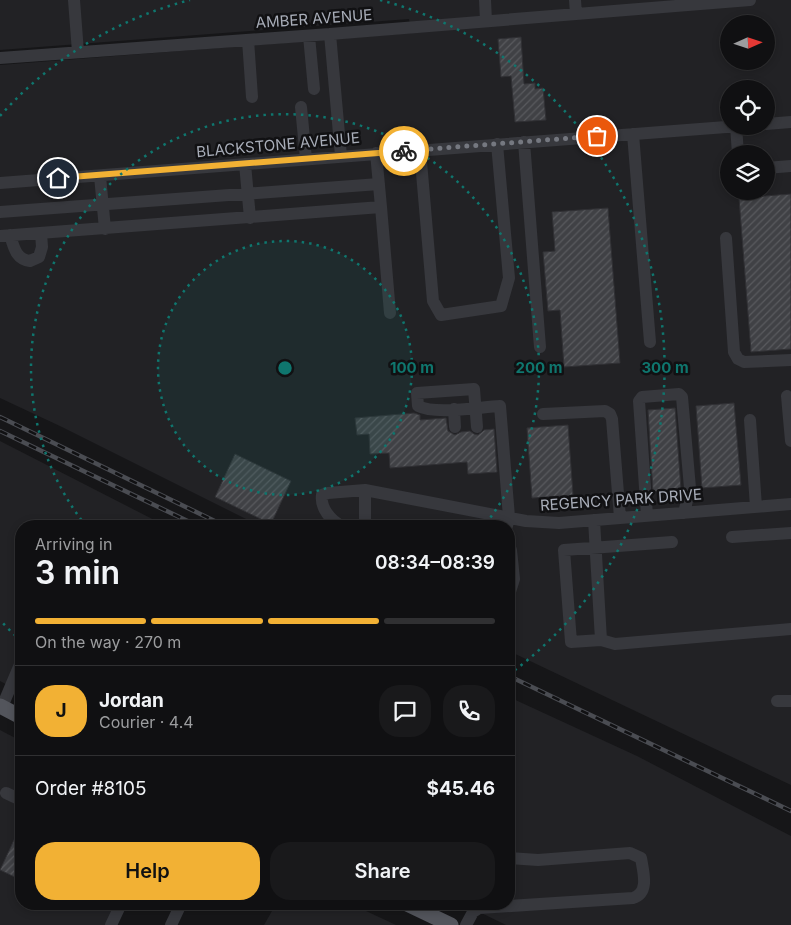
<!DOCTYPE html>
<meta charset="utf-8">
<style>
body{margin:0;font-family:Inter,sans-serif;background:#19191b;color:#f1f3f6;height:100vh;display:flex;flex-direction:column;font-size:19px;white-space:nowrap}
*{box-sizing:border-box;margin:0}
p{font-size:16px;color:#9c9d9f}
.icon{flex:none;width:28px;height:28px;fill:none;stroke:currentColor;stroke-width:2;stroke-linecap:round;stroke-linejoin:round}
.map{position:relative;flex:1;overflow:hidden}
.sheet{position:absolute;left:15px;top:520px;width:500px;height:390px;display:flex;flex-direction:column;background:#101012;border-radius:20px;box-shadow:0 2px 8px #0003,0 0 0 1px #303032}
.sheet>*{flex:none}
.needle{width:32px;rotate:87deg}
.fabs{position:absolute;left:720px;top:15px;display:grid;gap:10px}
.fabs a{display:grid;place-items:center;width:55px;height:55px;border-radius:50%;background:#101012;box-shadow:0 2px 8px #0003,0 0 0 1px #303032;font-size:25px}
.pin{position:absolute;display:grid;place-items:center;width:42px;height:42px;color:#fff;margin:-21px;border:2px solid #fff;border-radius:50%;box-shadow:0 1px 5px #0007}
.courier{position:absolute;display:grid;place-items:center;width:50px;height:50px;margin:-25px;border:4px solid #f2b134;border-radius:50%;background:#fff;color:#222;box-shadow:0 1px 6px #0007}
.overview em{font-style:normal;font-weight:600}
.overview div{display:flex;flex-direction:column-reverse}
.overview{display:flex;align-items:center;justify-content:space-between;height:85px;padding:0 20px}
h1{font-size:32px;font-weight:600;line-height:38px}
.bar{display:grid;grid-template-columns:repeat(4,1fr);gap:8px 5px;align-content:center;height:60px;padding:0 20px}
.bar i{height:6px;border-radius:4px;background:#303032}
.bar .current{background:#f2b134}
.bar p{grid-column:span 4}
.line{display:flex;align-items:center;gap:12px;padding:0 20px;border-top:1px solid #303032}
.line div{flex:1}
.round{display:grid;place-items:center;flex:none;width:52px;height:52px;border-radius:20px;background:#19191b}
.primary-button{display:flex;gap:10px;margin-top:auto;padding:10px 20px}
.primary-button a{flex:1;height:58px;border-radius:20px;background:#f2b134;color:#111;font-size:20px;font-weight:600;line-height:58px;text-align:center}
.primary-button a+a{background:#19191b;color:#f1f3f6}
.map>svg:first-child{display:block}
.built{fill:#222225;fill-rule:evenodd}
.building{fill:url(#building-hatch);stroke:#303034}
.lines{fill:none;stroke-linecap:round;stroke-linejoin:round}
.minor{stroke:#37383d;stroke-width:12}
.major{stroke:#53555c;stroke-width:15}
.rail-casing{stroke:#4a4c52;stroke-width:4.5}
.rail{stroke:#111113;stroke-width:2.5;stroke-dasharray:8;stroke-linecap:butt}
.done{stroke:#757880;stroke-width:5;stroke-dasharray:0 9}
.route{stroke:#f2b134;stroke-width:6}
.ring{fill:none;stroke:#0f766e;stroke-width:2.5;stroke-dasharray:2.5 5}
.labels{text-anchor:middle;stroke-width:5;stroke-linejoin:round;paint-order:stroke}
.street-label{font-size:15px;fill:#a8adb8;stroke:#111113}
.centre{fill:#0f766e;stroke:#111113;stroke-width:2.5}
.ring-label{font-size:15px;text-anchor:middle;font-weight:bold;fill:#0f766e;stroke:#111113;stroke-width:5;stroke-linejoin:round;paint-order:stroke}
</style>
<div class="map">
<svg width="791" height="925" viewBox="0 0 791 925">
<defs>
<pattern id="building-hatch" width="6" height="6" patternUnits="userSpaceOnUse" patternTransform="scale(1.25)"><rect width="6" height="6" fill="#404145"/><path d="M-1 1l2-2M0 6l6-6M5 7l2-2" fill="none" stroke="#595a5e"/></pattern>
</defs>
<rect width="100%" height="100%" fill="#161618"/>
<path class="built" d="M0 0H791V785L509 651V526H260L62 427 0 398V65L411 33 409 19 0 50ZM729 24H766V61H729ZM729 89H766V126H729ZM729 154H766V191H729Z
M0 441 166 526H21V692L0 681Z
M509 697 637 756 791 836V925H506L463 904H509Z
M0 730 21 741V904H123L113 925H0Z
M276 904H351L396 925H264Z"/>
<path class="building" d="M521 37 524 84 535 83V89L543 88 546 120 515 122 511 76 501 77 498 39Z
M791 194V349L751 352 739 198Z
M608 208 620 363 564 367 560 310 548 311 543 252 555 251 552 212Z
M734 403 741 485 702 488 696 406Z
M675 408 681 490 653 492 648 410Z
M414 413 420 415V420L446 418 448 431 455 435 461 432 470 431 474 434 478 435 484 430 494 429 497 472 468 474 467 462 390 468 389 453 370 454 369 434 357 435 355 418Z
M568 425 573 495 532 498 527 428Z
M235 454 291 481 271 524 215 497Z
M21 825V880L0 870Z"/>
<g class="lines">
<path class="minor" d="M74 0 78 52
M485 0 486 21
M575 0 576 14
M330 34 341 156
M309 36 314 89
M248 40 252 97
M0 58 330 34 750 0
M301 107 306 159
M766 124 791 122
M736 126 738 154
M633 134 650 342
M524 142 540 347
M420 150 433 301 441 315 501 306 509 278 497 144
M245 164 250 218
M766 168 791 166
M100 176 105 229
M0 183 739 126
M381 207 390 313
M0 212 379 184
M10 235C14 248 16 259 30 261L39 257 42 247 41 233
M0 236 381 207 376 153
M726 238 734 352 738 359 744 362 791 360
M787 396 791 441
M454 409 455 427
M543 414 605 411 610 414 612 419 620 518
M750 420 756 507
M477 427 474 389 417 393 418 406C436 415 479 407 500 406L509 517 507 526
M647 516 639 401 642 397 679 394 682 397 690 488 684 513
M594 520 601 640 615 644 791 629
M342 526C331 521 320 508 322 495L328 493 365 490 526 521 559 523 791 504
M365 526V490
M732 537 791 533
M509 548 511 550 514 579 509 595
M601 640 571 642 564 550 672 542
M777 701H791
M2 707 21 662
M6 793 21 800
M111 925 121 904
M171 925 181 904
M466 925 473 912 479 908 633 898C650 893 643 871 641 858L630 853 538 860 509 858"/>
<path class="major" d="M0 706 21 717
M407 904 451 925"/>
<g class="rail-casing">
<path id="rail" d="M0 417 225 526
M0 431 198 526
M509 676 791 811"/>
</g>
<use href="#rail" class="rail"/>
</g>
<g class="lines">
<path class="done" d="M404 151 597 136"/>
<path class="route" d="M58 178 404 151"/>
</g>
<circle cx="285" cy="368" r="127" fill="#0f766e" fill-opacity=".12"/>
<g class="ring">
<circle cx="285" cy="368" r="127"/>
<path d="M86 526A254 254 0 1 1 484 526"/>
<path d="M21 641A380 380 0 0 1 0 620M0 116A380 380 0 0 1 190 0M380 0A380 380 0 0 1 511 673"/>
</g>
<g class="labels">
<g class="street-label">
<text transform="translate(314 19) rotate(-4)" y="5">AMBER AVENUE</text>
<text transform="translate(278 145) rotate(-5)" y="5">BLACKSTONE AVENUE</text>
<text transform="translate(621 500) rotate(-4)" y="5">REGENCY PARK DRIVE</text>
</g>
</g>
<circle cx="285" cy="368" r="8" class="centre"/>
<g class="ring-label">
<text x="412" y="373">100 m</text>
<text x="539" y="373">200 m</text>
<text x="665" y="373">300 m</text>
</g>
</svg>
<div class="fabs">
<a><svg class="needle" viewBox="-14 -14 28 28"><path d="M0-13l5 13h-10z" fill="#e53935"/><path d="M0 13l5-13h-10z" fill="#9c9d9f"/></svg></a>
<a><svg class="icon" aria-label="locate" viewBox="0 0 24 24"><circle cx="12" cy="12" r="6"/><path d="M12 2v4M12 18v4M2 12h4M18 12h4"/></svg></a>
<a><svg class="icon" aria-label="layers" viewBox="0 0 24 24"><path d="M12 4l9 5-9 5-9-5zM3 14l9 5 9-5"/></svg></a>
</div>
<div class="pin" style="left:597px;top:136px;background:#ea580c"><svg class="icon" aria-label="bag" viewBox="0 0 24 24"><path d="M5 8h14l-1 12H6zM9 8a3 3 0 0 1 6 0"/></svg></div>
<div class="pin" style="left:58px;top:178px;background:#1f2937"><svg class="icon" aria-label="home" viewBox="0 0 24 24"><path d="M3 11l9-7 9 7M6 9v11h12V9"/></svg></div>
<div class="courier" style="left:404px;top:151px"><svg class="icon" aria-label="bike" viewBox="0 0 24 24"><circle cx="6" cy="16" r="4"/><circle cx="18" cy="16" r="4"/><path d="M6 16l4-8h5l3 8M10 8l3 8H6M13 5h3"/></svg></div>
<section class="sheet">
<div class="overview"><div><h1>3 min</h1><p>Arriving in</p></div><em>08:34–08:39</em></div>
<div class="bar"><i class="current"></i><i class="current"></i><i class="current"></i><i></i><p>On the way · 270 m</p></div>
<div class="line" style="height:90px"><b class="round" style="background:#f2b134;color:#111">J</b><div><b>Jordan</b><p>Courier · 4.4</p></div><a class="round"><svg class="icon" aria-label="chat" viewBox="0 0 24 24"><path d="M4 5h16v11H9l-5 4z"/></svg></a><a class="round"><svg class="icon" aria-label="phone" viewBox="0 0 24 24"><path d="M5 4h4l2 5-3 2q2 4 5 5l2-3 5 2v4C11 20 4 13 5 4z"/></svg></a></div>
<div class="line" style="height:65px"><div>Order #8105</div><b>$45.46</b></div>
<div class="primary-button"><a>Help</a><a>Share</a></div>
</section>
</div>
